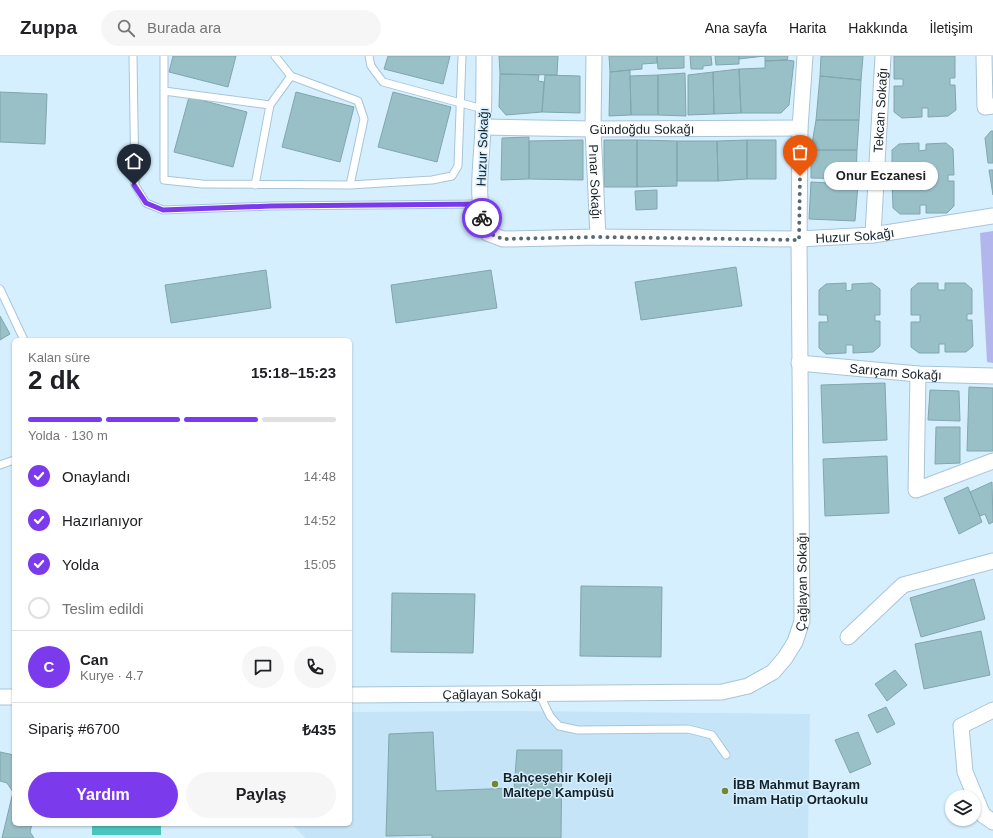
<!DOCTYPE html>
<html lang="tr">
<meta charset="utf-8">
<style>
body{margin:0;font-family:Arial,sans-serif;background:#f6f6f6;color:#202124;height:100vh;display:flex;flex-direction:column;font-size:15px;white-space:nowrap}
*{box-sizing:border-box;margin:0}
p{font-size:13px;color:#757577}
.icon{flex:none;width:22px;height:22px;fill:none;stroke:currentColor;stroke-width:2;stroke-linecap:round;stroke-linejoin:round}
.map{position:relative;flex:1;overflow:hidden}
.panel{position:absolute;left:12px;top:282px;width:340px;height:488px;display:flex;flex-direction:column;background:#fff;border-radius:6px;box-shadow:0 1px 3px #0004}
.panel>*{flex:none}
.buttons{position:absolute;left:945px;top:734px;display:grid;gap:8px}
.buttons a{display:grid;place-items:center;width:36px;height:36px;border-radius:50%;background:#fff;box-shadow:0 1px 3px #0004;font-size:20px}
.pin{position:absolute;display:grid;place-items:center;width:34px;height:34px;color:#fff;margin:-41px -17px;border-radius:50% 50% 50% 0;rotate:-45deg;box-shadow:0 0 4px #0007}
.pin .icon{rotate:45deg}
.courier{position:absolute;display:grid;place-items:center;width:40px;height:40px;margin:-20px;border:3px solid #7c3aed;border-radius:50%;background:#fff;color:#222;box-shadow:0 1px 5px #0007}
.bubble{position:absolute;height:28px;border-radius:14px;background:#fff;box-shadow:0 1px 3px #0004;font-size:13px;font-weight:800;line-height:28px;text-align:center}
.summary em{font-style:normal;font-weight:800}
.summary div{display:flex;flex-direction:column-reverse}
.summary{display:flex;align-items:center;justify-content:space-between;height:68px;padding:0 16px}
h1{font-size:26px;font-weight:800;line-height:30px}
.bar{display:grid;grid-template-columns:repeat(4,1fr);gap:6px 4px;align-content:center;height:48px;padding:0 16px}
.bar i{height:5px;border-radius:3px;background:#e0e0e0}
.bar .selected{background:#7c3aed}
.bar p{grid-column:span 4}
.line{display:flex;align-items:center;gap:10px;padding:0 16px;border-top:1px solid #e0e0e0}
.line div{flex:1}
.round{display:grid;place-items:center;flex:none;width:42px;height:42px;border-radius:21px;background:#f6f6f6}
ol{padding:0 16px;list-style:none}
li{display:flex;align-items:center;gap:12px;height:44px}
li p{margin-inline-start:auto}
li .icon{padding:4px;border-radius:50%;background:#7c3aed;color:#fff;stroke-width:4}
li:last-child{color:#757577}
li i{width:22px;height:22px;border:2px solid #e0e0e0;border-radius:50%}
.cta{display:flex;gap:8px;margin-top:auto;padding:8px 16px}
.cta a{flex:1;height:46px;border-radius:24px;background:#7c3aed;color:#fff;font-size:16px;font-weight:800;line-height:46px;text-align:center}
.cta a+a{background:#f6f6f6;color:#202124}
header{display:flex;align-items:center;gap:24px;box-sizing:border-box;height:56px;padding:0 20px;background:#fff;border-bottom:1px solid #e0e0e0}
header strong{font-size:19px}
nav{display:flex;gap:22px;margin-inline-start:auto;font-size:14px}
.search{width:280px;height:36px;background:#f6f6f6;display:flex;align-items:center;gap:10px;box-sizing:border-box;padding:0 14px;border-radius:22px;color:#757577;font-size:15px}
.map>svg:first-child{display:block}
.built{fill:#c5e4f8}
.green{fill:#b3b6ed}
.water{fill:#4ac4bd}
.building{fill:#99bfc7;stroke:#80a6ae}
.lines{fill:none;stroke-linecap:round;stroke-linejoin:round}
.lane-casing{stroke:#a7c5d9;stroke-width:9}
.street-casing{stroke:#a7c5d9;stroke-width:17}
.lane{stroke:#fff;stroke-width:7}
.street{stroke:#fff;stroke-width:15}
.done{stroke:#596973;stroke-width:4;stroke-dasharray:0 7.2}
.route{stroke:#7c3aed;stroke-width:5}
.poi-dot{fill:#748534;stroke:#d6efff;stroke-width:1.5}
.labels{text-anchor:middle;stroke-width:3;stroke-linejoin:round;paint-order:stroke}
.street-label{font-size:13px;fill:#152128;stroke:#d6efff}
.poi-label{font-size:13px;font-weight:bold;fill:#152128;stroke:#d6efff;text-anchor:start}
</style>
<header>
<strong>Zuppa</strong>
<div class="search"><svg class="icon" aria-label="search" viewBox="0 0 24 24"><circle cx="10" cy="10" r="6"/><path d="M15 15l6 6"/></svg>Burada ara</div>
<nav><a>Ana sayfa</a><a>Harita</a><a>Hakkında</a><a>İletişim</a></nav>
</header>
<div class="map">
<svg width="993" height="782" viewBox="0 0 993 782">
<rect width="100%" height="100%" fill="#d6efff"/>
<path class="built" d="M517 655 810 658 808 782H305L292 768H350V656Z"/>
<path class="green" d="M993 175V307L987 306 980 177Z"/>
<path class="water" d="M92 768H161V779H92Z"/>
<path class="building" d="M173 0H236L228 31 169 16Z
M388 0H450L443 28 384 13Z
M499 0H558L557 19 500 18Z
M609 0H657V7L642 8V13L610 16Z
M657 0H684V12L658 13Z
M690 0H711L712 9 703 10V13H691Z
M715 0H739V8L716 9Z
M739 0H765L739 3Z
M765 0H788L787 4 765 5Z
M821 0H863L861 24 820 20Z
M894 0H955V22H950V29H955L956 54 948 60 928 61V52H922V61L902 62 894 56V30H903V23H894Z
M787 4 794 5 789 49 781 57H741L739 13 765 12V5Z
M739 13 741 57 714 58 713 16Z
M630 14 631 59 609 60 610 16Z
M713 16 714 58 688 59V19Z
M685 17 686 60 658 59V19Z
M500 18 539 19 538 25 544 26 542 56 506 59 499 51Z
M545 19 580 20V57L542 56Z
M658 19V59H631L630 20Z
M820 20 861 24 859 64H816Z
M0 36 47 38 45 88 0 86Z
M296 36 354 51 340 106 282 91Z
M393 36 451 51 437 106 378 91Z
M189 41 247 56 233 111 174 96Z
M816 64H859L857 94H811Z
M991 75H993V107H988L985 82Z
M529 81V123L501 124 502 82Z
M583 84V124L529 123V85Z
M604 84H637V131H604Z
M637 84 677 85V130L637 131Z
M747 84V123L718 125 717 85Z
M747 84H776V123H747Z
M677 85H717L718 125H677Z
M919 87V95L926 94V88L946 87 953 93 954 119H948V125H954V150L947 157H926V149H920V158H900L893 152 892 126H901V119L892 120V94L899 88Z
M811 94H857L856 123 811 122Z
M989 114H993V139Z
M830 122 843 123 842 128 858 129 855 165 809 163 811 126 829 127Z
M657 134V153L636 154 635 135Z
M736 211 742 250 641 264 635 226Z
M266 214 271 252 171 267 165 229Z
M491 214 497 252 396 267 391 229Z
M846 227V235L852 234V228L872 227 880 233V259H875V265H880V290L873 296 853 297V289H846V297L826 298 819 292V266H828L827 259H819V234L826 228Z
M918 227H938V234H945V227H965L972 233V258H967V264H972L973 290 966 296H945V288H939V297H919L911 291V266H920V259H911V233Z
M0 260 10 278 0 284Z
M885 327 887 384 823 387 821 329Z
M969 331 993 332V395H967Z
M930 334 959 335 960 365 928 364Z
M936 371H960V407L935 408Z
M887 400 889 457 825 460 823 403Z
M992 426 993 466 989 468 985 458 980 460 970 436Z
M968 431 982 466 959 478 944 442Z
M974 523 985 563 921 581 910 542Z
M581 530 662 531 661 601 580 600Z
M392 537 475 538 473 597 391 596Z
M981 575 990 619 924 633 915 588Z
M895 614 907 629 887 645 875 628Z
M886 651 895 668 877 677 868 659Z
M433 676 436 735 514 732 517 694H562L561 782H432V779L386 780 389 678Z
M858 676 871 708 850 717 835 684Z
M0 696 14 699V768H32L30 776 34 782H2L13 736 7 727 0 725Z"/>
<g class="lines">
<g class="lane-casing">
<path id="lane" d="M133 0 135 129 146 147 163 154 271 150 481 148
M164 0V124L202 128 350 129 432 124 452 120 458 110 462 0
M275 0 291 20 358 45 364 63 350 129
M369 0 371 10 383 26 483 53
M164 35 270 49
M255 129 270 49 291 20
M0 233 24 284
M0 409 14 404
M539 637 550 660 559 670 578 674 688 673 712 679 726 699"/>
</g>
<g class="street-casing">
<g id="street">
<path id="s1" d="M484 0C484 24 484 47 483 71 482 106 474 144 487 177L503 183 598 181 799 183 873 179 993 160"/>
<path id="s2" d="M594 0 593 73 598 181"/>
<path d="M984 0 985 51 993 50"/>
<path id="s3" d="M483 71 593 73 800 72"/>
<path id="s4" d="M873 179 883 0"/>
<path id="s5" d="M799 307 918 318 993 320"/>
<path d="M918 318 916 434 993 405"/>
<path d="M848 581 903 529 993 505"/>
<path id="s6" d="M350 639 722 636 748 630 773 616 785 602 795 586 802 565 799 183 800 72 805 0"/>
<path d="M0 641H14"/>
<path d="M993 654 961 670 965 716 983 759 993 766"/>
</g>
</g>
<use href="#lane" class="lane"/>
<use href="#street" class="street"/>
</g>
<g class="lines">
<path class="done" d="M482 162 488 177 503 183 598 181 799 184 800 120"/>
<path class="route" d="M134 129 146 147 163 154 271 150 481 148 482 162"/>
</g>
<g class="poi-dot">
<circle cx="495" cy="728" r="4"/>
<circle cx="725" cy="735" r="4"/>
</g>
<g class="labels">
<g class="street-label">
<text dy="5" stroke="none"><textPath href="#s4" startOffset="125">Tekcan Sokağı</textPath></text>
<text dy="5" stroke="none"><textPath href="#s3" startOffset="159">Gündoğdu Sokağı</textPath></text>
<text transform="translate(482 91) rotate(-88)" y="5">Huzur Sokağı</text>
<text dy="5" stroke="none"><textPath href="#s2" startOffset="126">Pınar Sokağı</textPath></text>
<text dy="5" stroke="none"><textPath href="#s1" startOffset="547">Huzur Sokağı</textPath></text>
<text dy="5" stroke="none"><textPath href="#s5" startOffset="97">Sarıçam Sokağı</textPath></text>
<text dy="5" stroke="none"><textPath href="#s6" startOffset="526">Çağlayan Sokağı</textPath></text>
<text dy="5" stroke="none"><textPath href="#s6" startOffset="142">Çağlayan Sokağı</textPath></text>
</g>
<g class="poi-label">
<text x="503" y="726">Bahçeşehir Koleji<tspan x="503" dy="15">Maltepe Kampüsü</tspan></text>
<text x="733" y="733">İBB Mahmut Bayram<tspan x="733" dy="15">İmam Hatip Ortaokulu</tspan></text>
</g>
</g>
</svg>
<div class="buttons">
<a><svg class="icon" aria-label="layers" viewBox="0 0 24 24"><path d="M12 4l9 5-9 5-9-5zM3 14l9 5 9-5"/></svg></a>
</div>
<div class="pin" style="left:800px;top:120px;background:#ea580c"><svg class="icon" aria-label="bag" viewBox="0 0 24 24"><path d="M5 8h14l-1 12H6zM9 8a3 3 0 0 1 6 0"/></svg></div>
<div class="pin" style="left:134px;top:129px;background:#1f2937"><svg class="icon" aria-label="home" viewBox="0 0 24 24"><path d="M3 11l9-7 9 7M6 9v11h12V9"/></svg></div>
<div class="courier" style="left:482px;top:162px"><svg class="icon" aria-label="bike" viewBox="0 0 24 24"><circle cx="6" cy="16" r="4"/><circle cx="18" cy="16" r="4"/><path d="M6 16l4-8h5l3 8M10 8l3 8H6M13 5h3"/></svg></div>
<div class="bubble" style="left:824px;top:106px;width:114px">Onur Eczanesi</div>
<section class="panel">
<div class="summary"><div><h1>2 dk</h1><p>Kalan süre</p></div><em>15:18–15:23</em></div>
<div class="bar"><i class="selected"></i><i class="selected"></i><i class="selected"></i><i></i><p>Yolda · 130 m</p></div>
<ol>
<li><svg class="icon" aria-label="check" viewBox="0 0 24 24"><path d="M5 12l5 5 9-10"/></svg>Onaylandı<p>14:48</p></li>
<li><svg class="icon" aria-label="check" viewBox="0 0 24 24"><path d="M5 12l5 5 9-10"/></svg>Hazırlanıyor<p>14:52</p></li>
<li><svg class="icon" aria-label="check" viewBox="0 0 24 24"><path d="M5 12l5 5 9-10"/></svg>Yolda<p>15:05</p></li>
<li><i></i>Teslim edildi</li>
</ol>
<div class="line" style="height:72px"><b class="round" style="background:#7c3aed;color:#fff">C</b><div><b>Can</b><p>Kurye · 4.7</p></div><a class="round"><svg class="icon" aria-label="chat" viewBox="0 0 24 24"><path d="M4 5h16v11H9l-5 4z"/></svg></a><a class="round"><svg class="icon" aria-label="phone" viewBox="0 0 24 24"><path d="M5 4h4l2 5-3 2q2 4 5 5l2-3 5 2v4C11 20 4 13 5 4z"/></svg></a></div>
<div class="line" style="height:52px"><div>Sipariş #6700</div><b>₺435</b></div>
<div class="cta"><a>Yardım</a><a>Paylaş</a></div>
</section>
</div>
